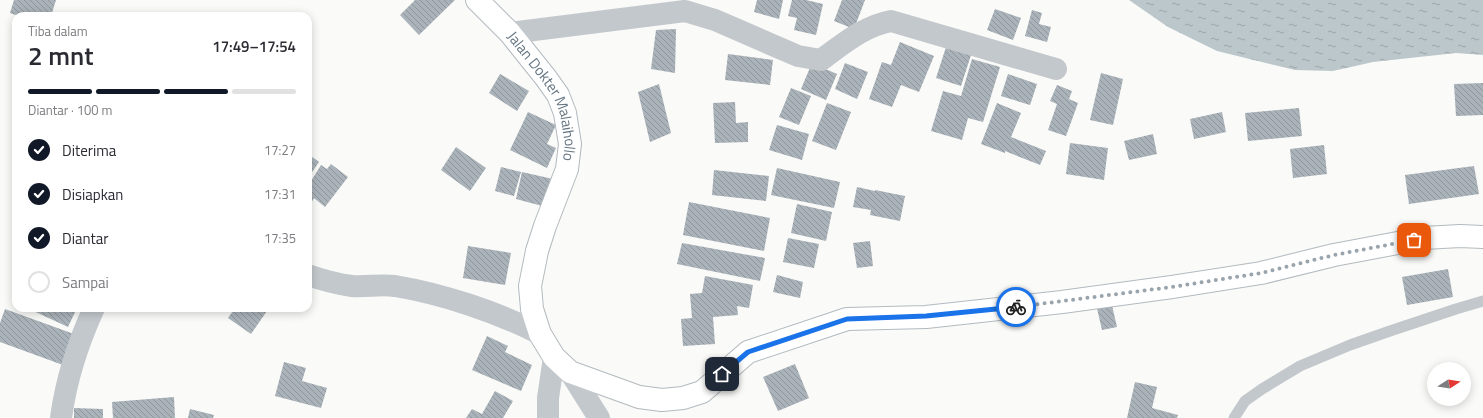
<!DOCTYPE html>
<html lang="id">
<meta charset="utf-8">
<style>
body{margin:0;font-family:"Titillium Web",sans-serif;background:#f2f2f3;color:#2b2b33;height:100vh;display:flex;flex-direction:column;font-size:15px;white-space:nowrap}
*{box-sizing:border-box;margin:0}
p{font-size:13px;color:#7c7c81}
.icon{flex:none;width:22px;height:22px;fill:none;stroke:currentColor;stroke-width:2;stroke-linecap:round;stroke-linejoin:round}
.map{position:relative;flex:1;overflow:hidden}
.panel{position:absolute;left:12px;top:12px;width:300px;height:300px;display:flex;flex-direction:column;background:#fff;border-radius:12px;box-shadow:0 2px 10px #0003}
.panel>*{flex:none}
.needle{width:26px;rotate:78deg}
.tools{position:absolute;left:1427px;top:362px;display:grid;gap:8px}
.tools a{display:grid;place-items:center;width:44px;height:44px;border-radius:50%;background:#fff;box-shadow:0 2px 10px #0003;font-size:20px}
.pin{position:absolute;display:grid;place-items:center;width:34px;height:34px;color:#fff;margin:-17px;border-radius:8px;box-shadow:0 2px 6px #0006}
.courier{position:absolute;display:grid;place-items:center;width:40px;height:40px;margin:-20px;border:3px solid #1a73e8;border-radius:50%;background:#fff;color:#222;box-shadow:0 1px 5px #0007}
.headline em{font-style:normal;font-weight:600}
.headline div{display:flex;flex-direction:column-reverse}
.headline{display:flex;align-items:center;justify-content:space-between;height:68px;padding:0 16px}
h1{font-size:26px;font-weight:600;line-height:30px}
.bar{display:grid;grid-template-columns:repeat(4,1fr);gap:6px 4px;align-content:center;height:48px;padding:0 16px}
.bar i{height:5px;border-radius:3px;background:#e1e1e2}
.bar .on{background:#111827}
.bar p{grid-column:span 4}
ol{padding:0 16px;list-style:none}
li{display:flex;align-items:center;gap:12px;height:44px}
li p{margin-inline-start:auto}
li .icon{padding:4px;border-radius:50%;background:#111827;color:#fff;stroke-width:4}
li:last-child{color:#7c7c81}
li i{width:22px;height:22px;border:2px solid #e1e1e2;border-radius:50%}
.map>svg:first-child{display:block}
.water{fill:url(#water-ripples)}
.building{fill:url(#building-back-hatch)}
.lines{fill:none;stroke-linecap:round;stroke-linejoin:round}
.secondary-casing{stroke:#b3babf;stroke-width:24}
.service{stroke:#c3c8cc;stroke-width:11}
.minor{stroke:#c3c8cc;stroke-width:22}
.secondary{stroke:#fff;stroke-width:22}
.done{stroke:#99a4ac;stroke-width:4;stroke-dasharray:0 7.2}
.route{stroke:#1a73e8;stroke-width:5}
.labels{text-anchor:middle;stroke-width:4;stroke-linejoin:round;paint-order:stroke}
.street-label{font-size:15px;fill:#657683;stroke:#fff}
</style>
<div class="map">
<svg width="1483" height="418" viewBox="0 0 1483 418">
<defs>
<pattern id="water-ripples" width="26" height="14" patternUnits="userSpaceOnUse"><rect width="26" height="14" fill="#bbc7cb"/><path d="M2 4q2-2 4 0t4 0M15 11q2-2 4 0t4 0" fill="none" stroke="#9ca6aa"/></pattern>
<pattern id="building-back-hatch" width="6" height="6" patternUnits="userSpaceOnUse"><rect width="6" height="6" fill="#aab3b9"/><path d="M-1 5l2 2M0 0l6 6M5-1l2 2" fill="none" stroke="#8e969c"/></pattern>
</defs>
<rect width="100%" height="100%" fill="#fafaf8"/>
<path class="water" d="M1129 0H1483V55L1456 53 1373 62 1333 71 1295 70 1217 51 1168 27Z"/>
<path class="building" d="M14 0H56L51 16H19L10 13Z
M415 0H455L419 35 400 15Z
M757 0H783L779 19 754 12Z
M792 0H806L823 4 816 35 794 30 797 18 788 16Z
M842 0H865L854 29 834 21Z
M995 9 1021 18 1013 40 987 30Z
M1032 10 1042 13 1039 24 1051 27 1047 42 1025 36Z
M676 29 675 73 651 69 656 30Z
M900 42 934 56 919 92 901 85 892 107 869 99 882 62 891 65Z
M947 44 972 52 961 86 936 78Z
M728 54 773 60 770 85 725 80Z
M972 59 1000 67 983 122 968 118 962 140 931 131 943 91 961 96Z
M812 63 837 74 826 100 801 89Z
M845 63 868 72 857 99 835 89Z
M1101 73 1123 79 1113 125 1090 120Z
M500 74 529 91 517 111 489 93Z
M1008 74 1037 84 1030 105 1001 96Z
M1483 83V115L1456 116 1454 84Z
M659 84 671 133 650 142 638 92Z
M1057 85 1072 91 1069 99 1078 103 1066 136 1048 130 1057 104 1050 101Z
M791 88 811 96 799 125 779 117Z
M735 102 736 123 748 122V142L715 143 713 103Z
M827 103 851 112 836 150 812 141Z
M997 103 1021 113 1011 137 1046 151 1040 165 1005 151V153L981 144Z
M1299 108 1302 136 1248 141 1245 113Z
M528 112 556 125 547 144 556 148 547 168 510 150Z
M1222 112 1226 132 1194 139 1190 119Z
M777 125 809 134 802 160 769 150Z
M1153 134 1157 154 1129 160 1124 141Z
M1070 143 1108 148 1104 180 1066 174Z
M1324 145 1327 174 1293 178 1290 149Z
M456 147 486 168 470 191 441 170Z
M308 154 319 162 308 178Z
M331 164 348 177 325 207 314 198 310 205 308 204V186L321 165 327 169Z
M1474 166 1479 194 1409 204 1405 175Z
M501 167 521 172 514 196 495 191Z
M777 168 840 182 834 208 771 195Z
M714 170 769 176 766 201 712 195Z
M522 172 553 179 546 207 516 199Z
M857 187 875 191V190L905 196 900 221 870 215 871 210 853 207Z
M689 202 770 218 764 251 683 235Z
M797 204 832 212 826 241 791 233Z
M788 238 819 244 814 268 783 262Z
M870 241 873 266 857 268 853 243Z
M682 243 765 258 760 281 677 264Z
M468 246 511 253 505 285 463 278Z
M1448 269 1453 297 1407 305 1402 277Z
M777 275 803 282 800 298 773 292Z
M705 276 753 285 749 308 737 306 738 315 713 317 715 344 683 346 681 319 692 318 690 294 702 293Z
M1111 301 1117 327 1102 330 1096 304Z
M27 308H77L68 327Z
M235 308H269L251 334 228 318Z
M5 309 74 334 63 365 0 342V323Z
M487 336 508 346 505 352 532 365 521 391 472 370Z
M284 362 306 368 302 381 327 388 321 408 275 396Z
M795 364 809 398 778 411 763 377Z
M1135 382 1157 387 1152 408 1178 415 1177 418H1127Z
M495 391 513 401 503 418H466L472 409 482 414Z
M174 397 175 418H113L112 402Z
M74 408 103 409V418H74Z
M190 409 214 415 213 418H188Z"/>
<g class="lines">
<g class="secondary-casing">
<g id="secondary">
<path id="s1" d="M477 0 510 33 546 78 558 95 565 113 570 144 567 169 545 226 537 251 530 286 532 309 540 334 554 357 570 372 639 397 662 400 683 398 702 392 748 352 847 319 926 317 1062 302 1172 287 1261 273 1334 255 1424 238 1460 236 1483 237"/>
</g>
</g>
<path class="service" d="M1234 418 1245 401 1262 389 1300 366 1350 345 1390 331 1456 309 1483 301"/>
<path class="minor" d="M510 33 685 11 715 20 798 56 821 60C843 44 864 26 891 21L1056 69
M308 275C322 280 337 284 352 286 367 287 381 284 395 286 443 294 497 312 540 334
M570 372 599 418
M61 418C66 380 78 343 94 308
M548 418V398L554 357"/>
<use href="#secondary" class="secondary"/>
</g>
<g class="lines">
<path class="done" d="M1016 307 1172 287 1261 273 1334 255 1414 240"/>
<path class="route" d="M722 374 748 352 847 319 926 316 1016 307"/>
</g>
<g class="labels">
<g class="street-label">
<text dy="5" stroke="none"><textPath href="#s1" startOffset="120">Jalan Dokter Malaihollo</textPath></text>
</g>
</g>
</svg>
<div class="tools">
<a><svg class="needle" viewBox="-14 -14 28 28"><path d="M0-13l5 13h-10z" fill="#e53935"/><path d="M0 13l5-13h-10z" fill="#7c7c81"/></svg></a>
</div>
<div class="pin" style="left:1414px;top:240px;background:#ea580c"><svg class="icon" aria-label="bag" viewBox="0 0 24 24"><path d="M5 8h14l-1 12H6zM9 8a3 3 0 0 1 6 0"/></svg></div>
<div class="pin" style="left:722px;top:374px;background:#1f2937"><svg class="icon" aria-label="home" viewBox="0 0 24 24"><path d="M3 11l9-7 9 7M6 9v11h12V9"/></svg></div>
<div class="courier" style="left:1016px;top:307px"><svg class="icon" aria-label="bike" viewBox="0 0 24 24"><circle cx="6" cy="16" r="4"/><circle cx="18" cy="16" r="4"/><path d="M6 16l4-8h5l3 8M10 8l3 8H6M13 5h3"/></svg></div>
<section class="panel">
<div class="headline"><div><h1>2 mnt</h1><p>Tiba dalam</p></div><em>17:49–17:54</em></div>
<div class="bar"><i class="on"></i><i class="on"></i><i class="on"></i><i></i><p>Diantar · 100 m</p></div>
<ol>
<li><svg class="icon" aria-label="check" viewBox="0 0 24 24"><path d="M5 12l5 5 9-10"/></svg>Diterima<p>17:27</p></li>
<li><svg class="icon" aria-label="check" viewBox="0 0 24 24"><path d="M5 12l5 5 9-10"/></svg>Disiapkan<p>17:31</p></li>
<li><svg class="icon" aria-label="check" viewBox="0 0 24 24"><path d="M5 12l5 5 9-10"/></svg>Diantar<p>17:35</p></li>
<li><i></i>Sampai</li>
</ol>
</section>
</div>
